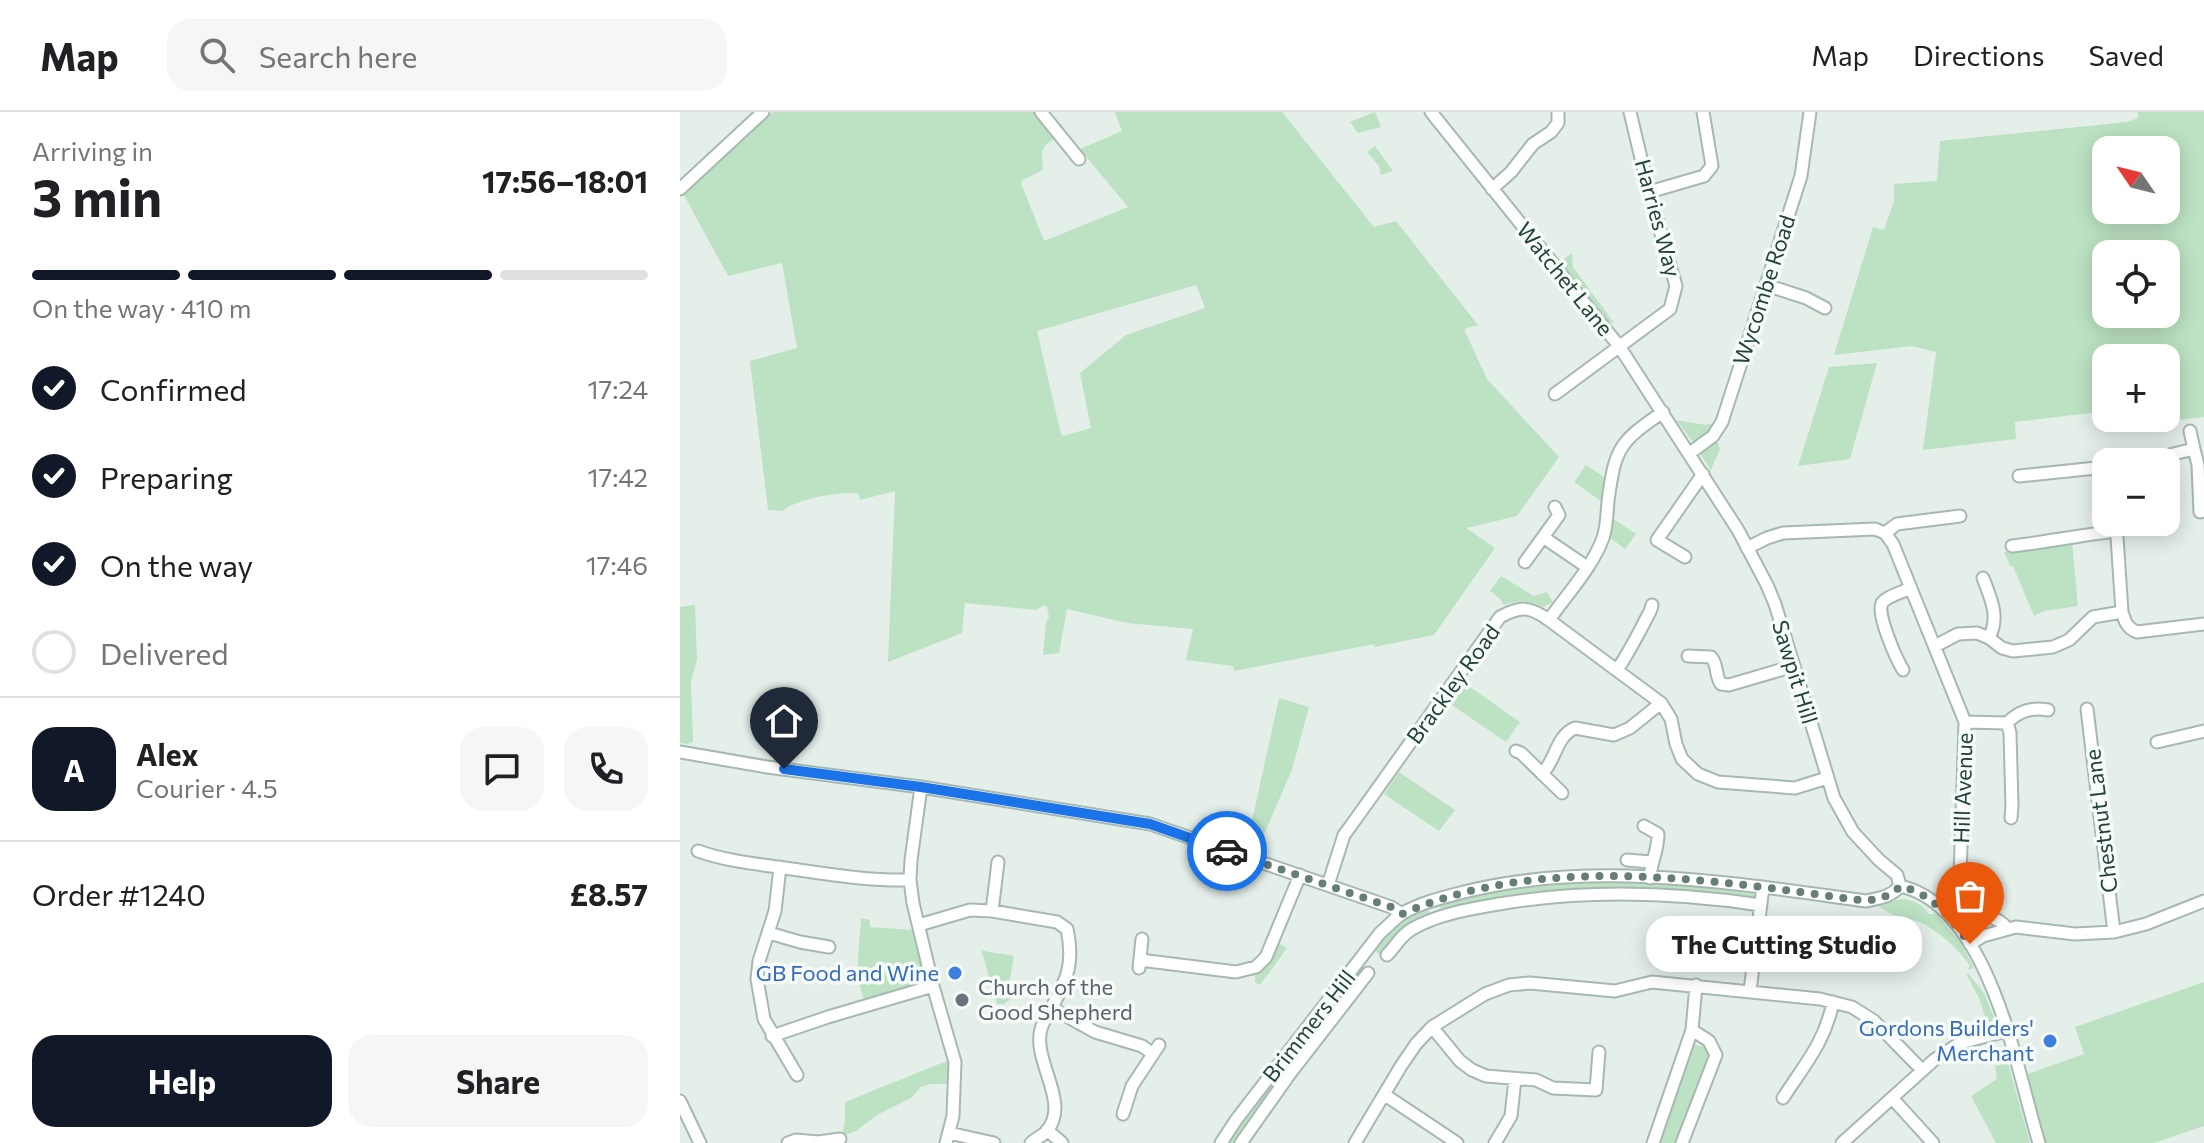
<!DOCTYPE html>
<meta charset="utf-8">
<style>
body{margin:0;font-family:Commissioner,sans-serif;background:#f6f6f6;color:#202124;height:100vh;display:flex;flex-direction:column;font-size:30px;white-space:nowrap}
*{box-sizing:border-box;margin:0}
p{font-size:26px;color:#757577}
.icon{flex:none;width:44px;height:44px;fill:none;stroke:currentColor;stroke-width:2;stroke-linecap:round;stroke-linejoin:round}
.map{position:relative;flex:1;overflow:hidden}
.side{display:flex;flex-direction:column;background:#fff;width:680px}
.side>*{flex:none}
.needle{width:52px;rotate:305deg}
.tools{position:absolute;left:1412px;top:24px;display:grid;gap:16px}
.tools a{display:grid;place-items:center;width:88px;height:88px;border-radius:16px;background:#fff;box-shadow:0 4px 20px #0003;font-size:40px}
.pin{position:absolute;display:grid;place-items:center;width:68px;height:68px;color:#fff;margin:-82px -34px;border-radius:50% 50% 50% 0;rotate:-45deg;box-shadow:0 0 8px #0007}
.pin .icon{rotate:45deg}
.courier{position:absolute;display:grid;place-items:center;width:80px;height:80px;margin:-40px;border:6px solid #1a73e8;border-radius:50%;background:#fff;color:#222;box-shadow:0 2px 10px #0007}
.bubble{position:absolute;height:56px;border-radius:24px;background:#fff;box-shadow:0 4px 20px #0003;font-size:26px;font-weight:700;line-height:56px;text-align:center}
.summary em{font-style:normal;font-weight:700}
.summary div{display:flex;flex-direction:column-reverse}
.summary{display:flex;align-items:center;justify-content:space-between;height:136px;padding:0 32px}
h1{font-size:52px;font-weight:700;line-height:60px}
.bar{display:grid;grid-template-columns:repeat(4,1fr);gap:12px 8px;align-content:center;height:96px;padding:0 32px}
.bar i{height:10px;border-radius:6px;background:#e0e0e0}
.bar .current{background:#111827}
.bar p{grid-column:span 4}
.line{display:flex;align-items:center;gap:20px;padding:0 32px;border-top:2px solid #e0e0e0}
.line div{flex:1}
.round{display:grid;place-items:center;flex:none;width:84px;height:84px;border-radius:24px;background:#f6f6f6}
ol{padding:0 32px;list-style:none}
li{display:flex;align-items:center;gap:24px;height:88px}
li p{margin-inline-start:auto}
li .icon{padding:8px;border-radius:50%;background:#111827;color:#fff;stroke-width:4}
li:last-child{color:#757577}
li i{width:44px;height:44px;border:4px solid #e0e0e0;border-radius:50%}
.primary-button{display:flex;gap:16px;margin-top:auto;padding:16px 32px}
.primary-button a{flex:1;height:92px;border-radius:24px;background:#111827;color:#fff;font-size:32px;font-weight:700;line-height:92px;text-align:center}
.primary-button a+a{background:#f6f6f6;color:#202124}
header{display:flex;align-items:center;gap:48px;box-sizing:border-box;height:112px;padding:0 40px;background:#fff;border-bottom:2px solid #e0e0e0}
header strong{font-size:38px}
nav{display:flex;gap:44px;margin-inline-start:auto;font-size:28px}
.search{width:560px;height:72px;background:#f6f6f6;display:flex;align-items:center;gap:20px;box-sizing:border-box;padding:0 28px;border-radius:24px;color:#757577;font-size:30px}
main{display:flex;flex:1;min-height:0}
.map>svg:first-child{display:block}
.green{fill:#bce2c3;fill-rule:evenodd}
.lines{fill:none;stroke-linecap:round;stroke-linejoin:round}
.minor-casing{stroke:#a7b8b1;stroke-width:15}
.minor{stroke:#fff;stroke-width:11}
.done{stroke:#667f76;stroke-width:8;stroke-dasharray:0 14.4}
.route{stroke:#1a73e8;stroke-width:10}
.shop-dot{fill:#3f7fe0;stroke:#f6fbf8;stroke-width:3}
.worship-dot{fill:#6b7280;stroke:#f6fbf8;stroke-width:3}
.labels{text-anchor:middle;stroke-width:7;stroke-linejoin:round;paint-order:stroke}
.street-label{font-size:22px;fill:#224337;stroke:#f6fbf8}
.shop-label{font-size:22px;fill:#366cbe;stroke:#f6fbf8;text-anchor:end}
.worship-label{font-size:22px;fill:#5b616d;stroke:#f6fbf8;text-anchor:start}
</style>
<header>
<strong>Map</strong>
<div class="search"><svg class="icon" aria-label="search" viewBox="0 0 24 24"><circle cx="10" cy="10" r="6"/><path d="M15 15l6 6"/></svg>Search here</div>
<nav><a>Map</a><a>Directions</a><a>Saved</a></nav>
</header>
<main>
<section class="side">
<div class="summary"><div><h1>3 min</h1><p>Arriving in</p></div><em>17:56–18:01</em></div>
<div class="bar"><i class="current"></i><i class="current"></i><i class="current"></i><i></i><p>On the way · 410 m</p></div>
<ol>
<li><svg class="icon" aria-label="check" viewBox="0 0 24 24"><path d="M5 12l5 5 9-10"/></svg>Confirmed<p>17:24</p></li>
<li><svg class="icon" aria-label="check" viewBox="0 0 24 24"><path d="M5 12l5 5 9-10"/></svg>Preparing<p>17:42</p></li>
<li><svg class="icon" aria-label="check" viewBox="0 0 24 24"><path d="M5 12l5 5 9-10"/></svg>On the way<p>17:46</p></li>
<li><i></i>Delivered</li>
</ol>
<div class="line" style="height:144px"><b class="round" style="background:#111827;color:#fff">A</b><div><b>Alex</b><p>Courier · 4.5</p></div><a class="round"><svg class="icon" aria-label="chat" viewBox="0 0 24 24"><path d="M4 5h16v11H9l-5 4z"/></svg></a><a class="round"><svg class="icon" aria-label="phone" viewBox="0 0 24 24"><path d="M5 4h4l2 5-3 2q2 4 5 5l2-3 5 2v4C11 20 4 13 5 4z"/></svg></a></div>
<div class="line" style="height:104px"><div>Order #1240</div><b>£8.57</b></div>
<div class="primary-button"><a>Help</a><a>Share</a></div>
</section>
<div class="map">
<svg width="1524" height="1031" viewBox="0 0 1524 1031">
<rect width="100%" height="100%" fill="#e5efea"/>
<path class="green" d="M93 0H359L375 20 374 27C359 36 362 41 363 58L343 68 341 71 364 129 448 95 400 37 442 19 435 0H602L694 115 716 109 798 213 784 217 807 267 879 345 837 404 786 416 815 436 754 523 694 535 695 532 554 559 553 554 506 548 513 517 447 511 387 497 379 541 363 543 366 511 369 505 367 495 364 493 356 498 285 491 282 521 208 550 215 379 180 388 179 382C161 379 116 387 103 399L88 398 70 249 117 236 102 151 48 164 4 83ZM516 173 525 196 446 223 400 261 411 316 383 324 381 322 357 219Z
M695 0 701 15 678 21 670 10Z
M1458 0H1524V305L1442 315V306H1486V246H1426V299L1335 310 1336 327 1243 338 1256 240 1232 234 1154 243 1193 115 1204 118 1214 89V72L1257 69 1260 29 1447 10 1458 6ZM1426 38H1486V98H1426ZM1426 142H1486V202H1426Z
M695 34 713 59 701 63 699 54 687 40Z
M892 141 893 155 934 211 928 210 881 149Z
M1197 251 1170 347 1118 354 1149 255Z
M1039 301C1037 313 1028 326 1013 330L996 308 1026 313 1033 311Z
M1033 329 1038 331 1040 337 1031 358 1021 343 1023 337Z
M906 353 924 365 921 389 894 370Z
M932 406 956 422 945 437 929 425Z
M1392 429 1398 494 1364 499 1354 504 1333 454H1330L1324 440 1385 432Z
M821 464 854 484 867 480 873 490 863 495C850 488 838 488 824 493L821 488 810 479Z
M15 493 17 548 11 569 13 630 7 632 0 631V495Z
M783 570 840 610 826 630 769 591Z
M599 586 629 595 612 658 578 736 567 731Z
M719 660 775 698 759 719 704 682Z
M893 767 1074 778 1077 780 1075 787 1072 789 987 782 772 798 760 796 761 789 793 781Z
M1223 787C1234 788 1243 793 1249 802H1256L1281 831 1294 856 1288 858 1290 854C1279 837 1260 821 1242 811 1232 807 1221 806 1211 802 1206 799 1200 795 1195 792Z
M747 794 750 802 722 819 701 844 692 836C709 817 725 805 747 794Z
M181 806 190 808V815L234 818 244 860 236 874 184 889 177 861Z
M596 830 607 836 580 873 575 870V859Z
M301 837 304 839 334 844 329 872 331 873 330 885 332 886 324 892H317Z
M680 854 683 856 556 1031H543Z
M1288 861 1304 881 1318 915 1311 917 1307 911 1299 886 1286 862Z
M1524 870V1014L1474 1031H1365L1345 963 1404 942 1395 915Z
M1011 932 1025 935 1028 943 996 1031H977Z
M269 948 270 972H251L241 975 231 986 197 1003 176 1019 162 1024 165 1009V990Z
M1328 951 1350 1031H1316L1291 984 1317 967 1315 954Z"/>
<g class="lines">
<g class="minor-casing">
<path id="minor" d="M361 0 399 47
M751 0 939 234 1058 418 1087 473 1095 492 1154 686 1173 720 1199 748 1217 763 1220 774
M0 77 83 0
M812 77 831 60 853 32 871 20 878 11V0
M969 80 1024 64 1032 54 1023 0
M1086 173 1126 186 1145 196
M875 282 990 197 996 174 969 80 950 0
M1510 319 1514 337
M1010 341 1033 324 1042 310 1121 64 1130 0
M1481 345 1514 337 1518 353 1520 400 1524 399
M1459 350 1470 349
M1339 364 1426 355
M1436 410 1442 500C1445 510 1447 516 1457 520L1524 512
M1205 421 1213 432 1285 610 1279 797 1284 803C1302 804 1314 801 1327 816
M863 425 907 455
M1332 434C1367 430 1401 423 1436 419
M1067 436 1087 426 1103 421 1195 417 1205 421 1217 412 1280 404
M1005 445 977 428 1023 362
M845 450 879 403 875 395
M1303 466C1311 487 1320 505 1309 526
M869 508 981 591 991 607 996 632 1002 647 1018 662 1038 670 1115 676 1147 666
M1255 534 1278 522 1297 521 1309 526 1322 536 1333 539 1373 535 1389 528 1413 505 1442 500
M1008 544 1031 545C1038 552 1035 564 1041 572L1049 573 1114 554
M937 558C948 542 955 528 964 511 967 504 971 500 972 493
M1223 558C1217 548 1196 502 1202 491 1207 484 1223 480 1231 476
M1407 597 1434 820
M1285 610 1327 611C1339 599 1351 595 1368 598
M1327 611 1330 621 1332 694 1331 706
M1477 630 1524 619
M836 639 841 641 882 681
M0 640 87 655 241 675 470 712 711 795 722 802
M862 662C876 648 876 624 895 616L934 623 950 616 981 591
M241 675 231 748 230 768 233 791 253 874 275 950 273 1004 266 1031
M964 714 978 722C978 740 971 749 970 766
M18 739C46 749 76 752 105 756 147 762 188 769 230 768
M947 748 971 750
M100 755 95 799 79 849 77 867 84 907 117 963
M648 773 664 723 670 715 820 505C841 494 849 494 869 508 887 482 912 456 923 426 927 414 927 401 928 389 935 336 939 330 983 300
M1220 774C1310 794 1336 956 1359 1031
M312 799 318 750
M239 813 290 798 312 799 377 810 387 817C394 850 388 866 372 895 369 901 363 910 361 917 352 950 392 991 366 1020 362 1024 355 1027 351 1031
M89 821 120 830 149 835
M1290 832 1303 824 1336 815 1395 822 1434 820 1466 812 1524 789
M707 843C716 834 720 824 732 817 758 802 790 797 819 792 907 777 993 780 1080 793
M460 848 556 860 576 855 586 845 620 763
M459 856 462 827
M1070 879 1083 775
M372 896 415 920 462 934 473 942
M752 915 780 949 792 958 806 964 856 968 873 976 916 978 919 940
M92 924 148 905 253 874
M705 983 777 1031
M1103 986C1125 952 1145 930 1153 890
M1212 986 1253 1031
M0 989 20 1031
M443 1002 452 974 479 933
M367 1018 382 1031
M269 1021 314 1031
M108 1031 116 1028 138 1030 160 1027
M541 1031 556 1008 700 821C707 815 715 806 723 801 740 791 761 786 780 781 911 747 1054 771 1186 789 1199 786 1211 785 1220 774
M561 1031 609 963 688 861
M675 1031 721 954 736 932 752 915 805 882 829 873 850 871 935 879 972 870 1140 887 1172 895 1194 909 1242 958
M815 1031 831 1004 835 967
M973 1031 1012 918 1016 873
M1002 1031 1036 943 1029 929 1012 918
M1162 1031 1254 948 1280 931 1326 919"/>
</g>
<use href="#minor" class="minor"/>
</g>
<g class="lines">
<path class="done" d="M547 739 711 795 722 802C864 739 1037 769 1186 789 1199 786 1211 785 1220 774 1253 782 1271 806 1290 832"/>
<path class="route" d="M104 657 241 675 470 712 547 739"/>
</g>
<g class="shop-dot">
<circle cx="275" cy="861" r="8"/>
<circle cx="1370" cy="929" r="8"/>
</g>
<circle class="worship-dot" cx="282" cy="888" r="8"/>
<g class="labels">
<g class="street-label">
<text transform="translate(978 106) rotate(75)" y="8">Harries Way</text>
<text transform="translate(885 167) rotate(51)" y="8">Watchet Lane</text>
<text transform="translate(1084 178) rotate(-72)" y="8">Wycombe Road</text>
<text transform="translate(1115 560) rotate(73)" y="8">Sawpit Hill</text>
<text transform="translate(773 572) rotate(-54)" y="8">Brackley Road</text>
<text transform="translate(1283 676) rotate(-88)" y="8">Hill Avenue</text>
<text transform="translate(1421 709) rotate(-97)" y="8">Chestnut Lane</text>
<text transform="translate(629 914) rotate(-52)" y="8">Brimmers Hill</text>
</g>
<g class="shop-label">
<text x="259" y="869">GB Food and Wine</text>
<text x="1354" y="924">Gordons Builders'<tspan x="1354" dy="25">Merchant</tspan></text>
</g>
<g class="worship-label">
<text x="298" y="883">Church of the<tspan x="298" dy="25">Good Shepherd</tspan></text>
</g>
</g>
</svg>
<div class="tools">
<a><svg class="needle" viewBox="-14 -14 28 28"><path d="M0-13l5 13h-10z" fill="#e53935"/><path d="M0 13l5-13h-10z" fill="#757577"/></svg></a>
<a><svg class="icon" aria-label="locate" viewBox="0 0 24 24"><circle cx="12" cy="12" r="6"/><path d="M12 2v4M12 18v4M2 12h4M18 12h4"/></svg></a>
<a>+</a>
<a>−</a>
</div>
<div class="pin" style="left:1290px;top:832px;background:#ea580c"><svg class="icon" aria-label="bag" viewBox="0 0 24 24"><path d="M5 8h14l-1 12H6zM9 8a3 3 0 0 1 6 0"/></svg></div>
<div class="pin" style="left:104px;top:657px;background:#1f2937"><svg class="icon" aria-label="home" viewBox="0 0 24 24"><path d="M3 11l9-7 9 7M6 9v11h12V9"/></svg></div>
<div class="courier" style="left:547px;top:739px"><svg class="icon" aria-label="car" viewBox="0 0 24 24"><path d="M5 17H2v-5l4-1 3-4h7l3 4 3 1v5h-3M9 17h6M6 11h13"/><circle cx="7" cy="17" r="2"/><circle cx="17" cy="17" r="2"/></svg></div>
<div class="bubble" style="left:966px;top:804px;width:276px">The Cutting Studio</div>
</div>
</main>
